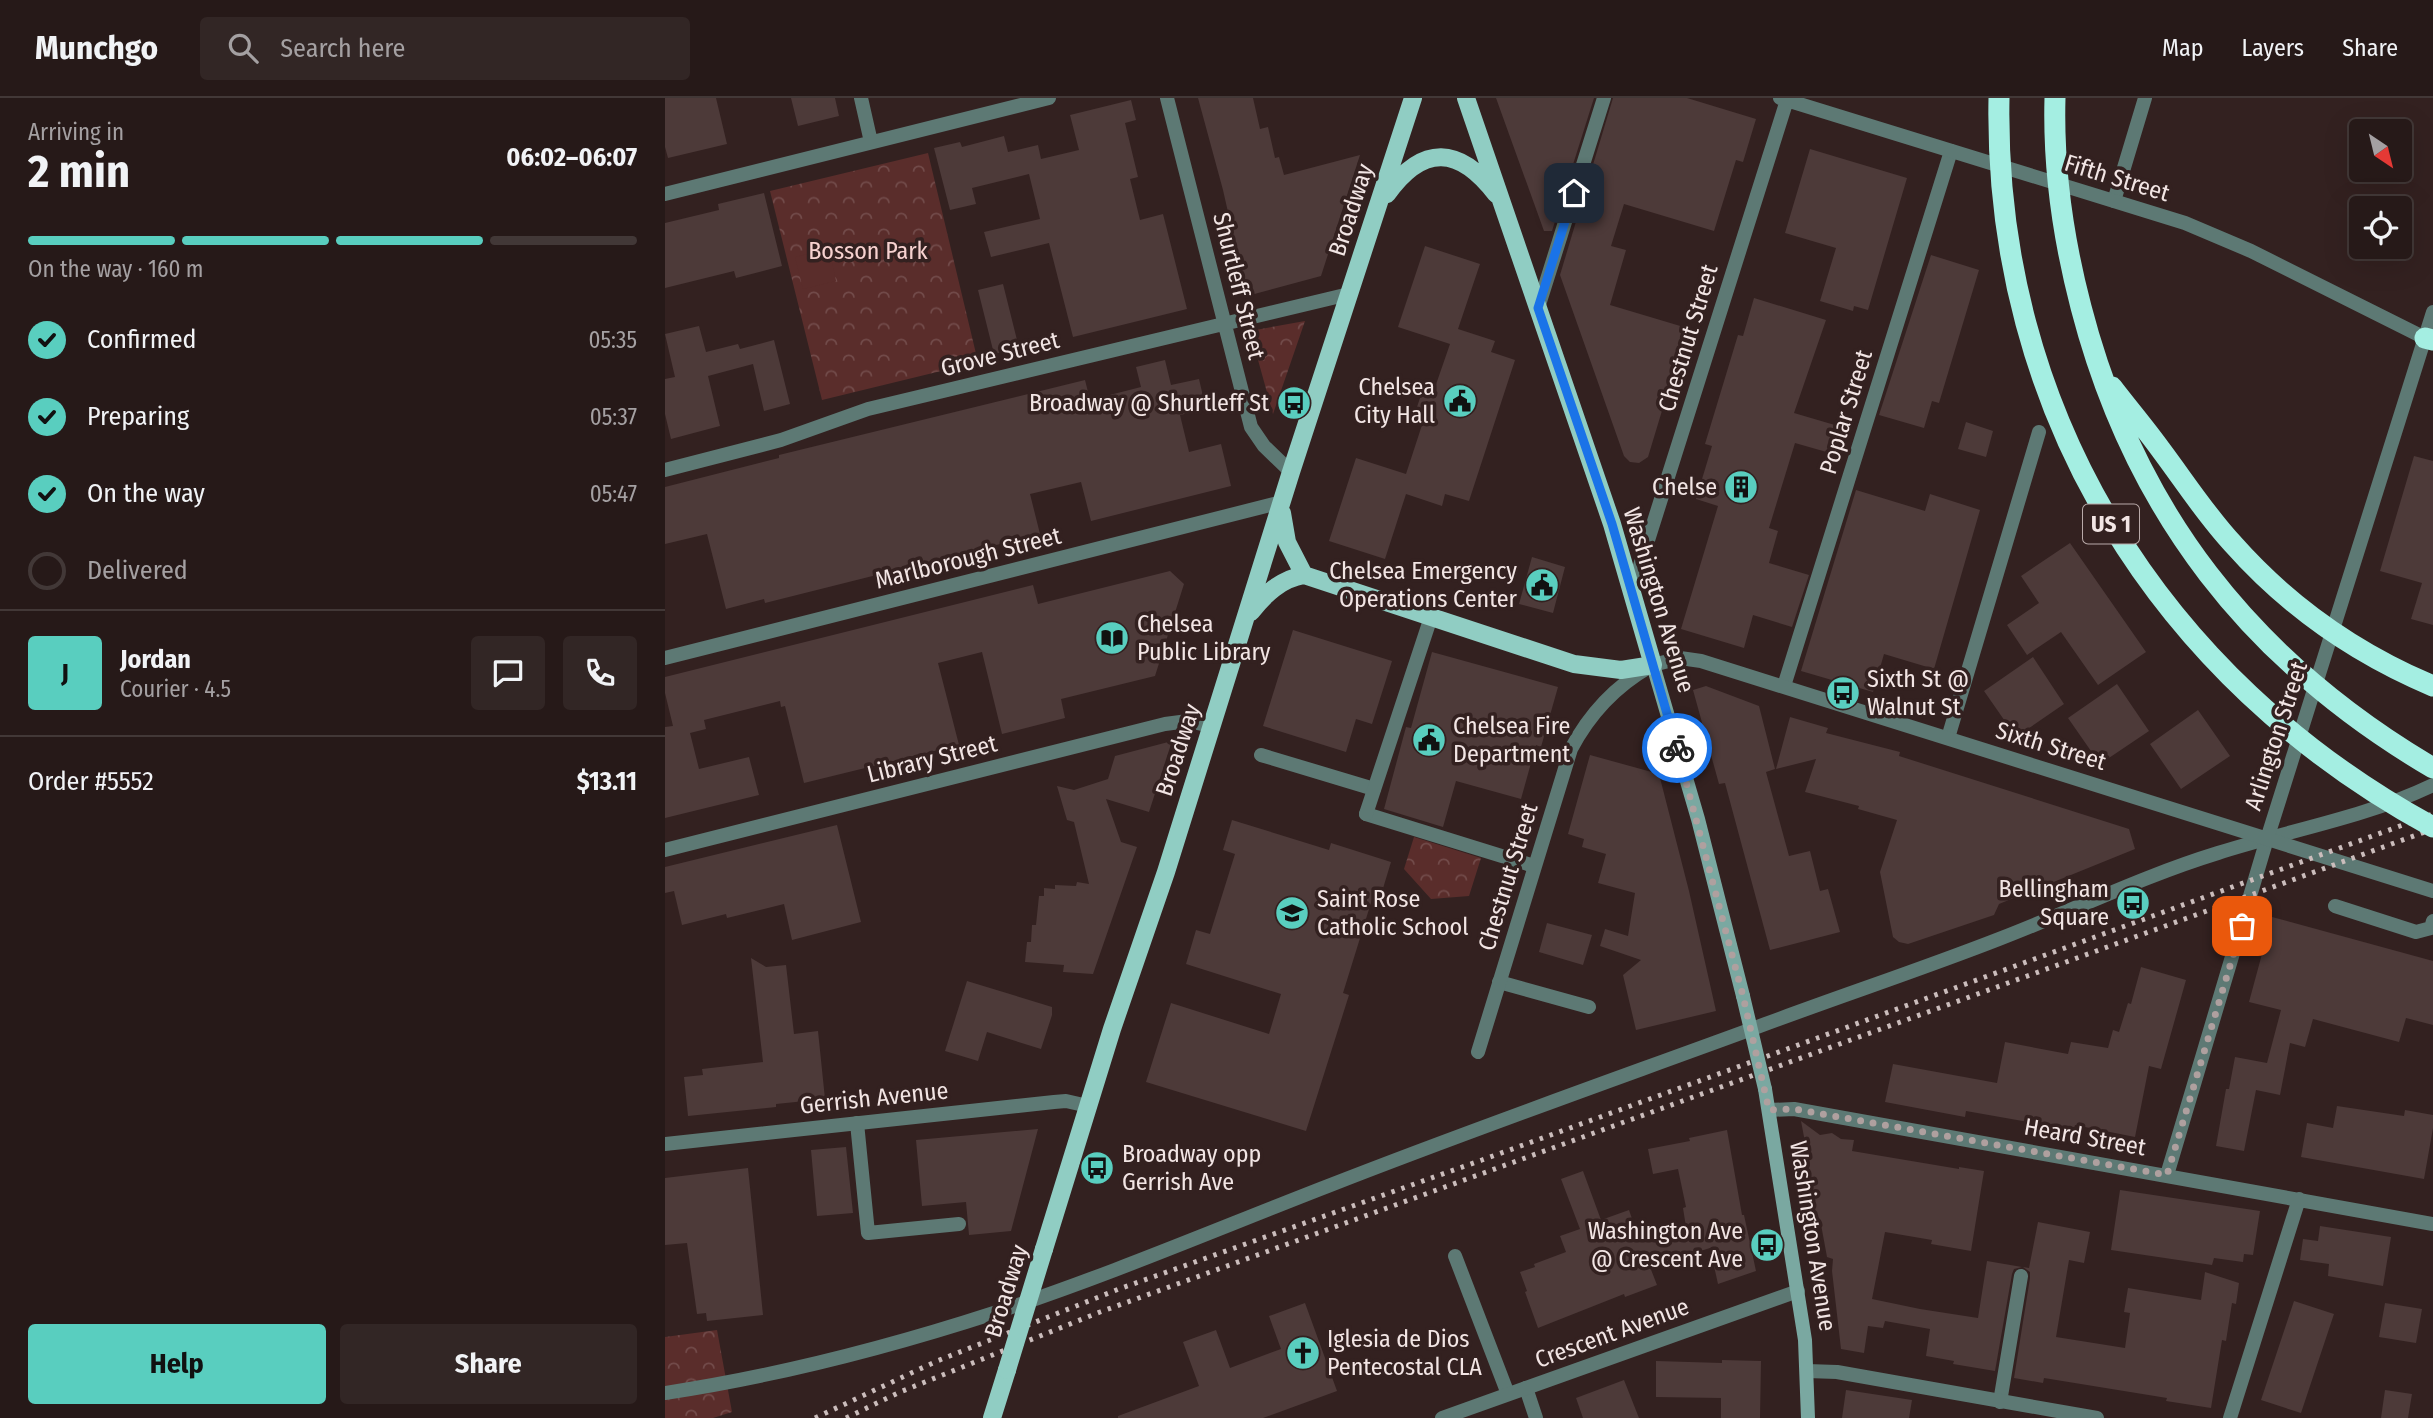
<!DOCTYPE html>
<meta charset="utf-8">
<style>
body{margin:0;font-family:"Fira Sans Condensed",sans-serif;background:#322625;color:#f1f3f6;height:100vh;display:flex;flex-direction:column;font-size:26px;white-space:nowrap}
*{box-sizing:border-box;margin:0}
p{font-size:23px;color:#a4a0a2}
.icon{flex:none;width:38px;height:38px;fill:none;stroke:currentColor;stroke-width:2;stroke-linecap:round;stroke-linejoin:round}
.map{position:relative;flex:1;overflow:hidden}
.details{display:flex;flex-direction:column;background:#261918;width:665px}
.details>*{flex:none}
.needle{width:46px;rotate:145deg}
.buttons{position:absolute;left:1684px;top:21px;display:grid;gap:14px}
.buttons a{display:grid;place-items:center;width:63px;height:63px;border-radius:7px;background:#261918;box-shadow:0 7px 28px #0002,0 0 0 2px #423837;font-size:35px}
.pin{position:absolute;display:grid;place-items:center;width:60px;height:60px;color:#fff;margin:-30px;border-radius:14px;box-shadow:0 4px 10px #0006}
.courier{position:absolute;display:grid;place-items:center;width:70px;height:70px;margin:-35px;border:5px solid #1a73e8;border-radius:50%;background:#fff;color:#222;box-shadow:0 2px 9px #0007}
.summary em{font-style:normal;font-weight:700}
.summary div{display:flex;flex-direction:column-reverse}
.summary{display:flex;align-items:center;justify-content:space-between;height:119px;padding:0 28px}
h1{font-size:46px;font-weight:700;line-height:52px}
.bar{display:grid;grid-template-columns:repeat(4,1fr);gap:10px 7px;align-content:center;height:84px;padding:0 28px}
.bar i{height:9px;border-radius:5px;background:#423837}
.bar .active{background:#59cebf}
.bar p{grid-column:span 4}
.line{display:flex;align-items:center;gap:18px;padding:0 28px;border-top:2px solid #423837}
.line div{flex:1}
.round{display:grid;place-items:center;flex:none;width:74px;height:74px;border-radius:7px;background:#322625}
ol{padding:0 28px;list-style:none}
li{display:flex;align-items:center;gap:21px;height:77px}
li p{margin-inline-start:auto}
li .icon{padding:7px;border-radius:50%;background:#59cebf;color:#111;stroke-width:4}
li:last-child{color:#a4a0a2}
li i{width:38px;height:38px;border:4px solid #423837;border-radius:50%}
.cta{display:flex;gap:14px;margin-top:auto;padding:14px 28px}
.cta a{flex:1;height:80px;border-radius:7px;background:#59cebf;color:#111;font-size:28px;font-weight:700;line-height:80px;text-align:center}
.cta a+a{background:#322625;color:#f1f3f6}
header{display:flex;align-items:center;gap:42px;box-sizing:border-box;height:98px;padding:0 35px;background:#261918;border-bottom:2px solid #423837}
header strong{font-size:33px}
nav{display:flex;gap:38px;margin-inline-start:auto;font-size:24px}
.search{width:490px;height:63px;background:#322625;display:flex;align-items:center;gap:18px;box-sizing:border-box;padding:0 24px;border-radius:7px;color:#a4a0a2;font-size:26px}
main{display:flex;flex:1;min-height:0}
.map>svg:first-child{display:block}
.park{fill:url(#park-crowns)}
.pitch{fill:#5a2d2b}
.building{fill:#4d3a39}
.lines{fill:none;stroke-linecap:round;stroke-linejoin:round}
.service{stroke:#5d7974;stroke-width:14}
.minor{stroke:#5d7974;stroke-width:14}
.tertiary{stroke:#5d7974;stroke-width:14}
.secondary{stroke:#7aa8a1;stroke-width:14}
.primary{stroke:#90cdc3;stroke-width:18}
.motorway{stroke:#a4eee2;stroke-width:21}
.rail{stroke:#cbbdbc;stroke-width:5;stroke-dasharray:3.5 7;stroke-linecap:butt}
.secondary-bridge{stroke:#7aa8a1;stroke-width:14}
.primary-bridge{stroke:#90cdc3;stroke-width:18}
.motorway-bridge{stroke:#a4eee2;stroke-width:21}
.done{stroke:#afa09f;stroke-width:7;stroke-dasharray:0 12.6}
.route{stroke:#1a73e8;stroke-width:9}
.labels{text-anchor:middle;stroke-width:7;stroke-linejoin:round;paint-order:stroke}
.shield{fill:#332120;stroke:#b9aaa9;stroke-width:2}
.shield-label{font-size:23px;font-weight:bold;fill:#f2e5e4}
.street-label{font-size:24px;fill:#f2e5e4;stroke:#332120}
.park-label{font-size:24px;fill:#f7d2d0;stroke:#332120}
.poi-label{font-size:24px;fill:#f2e5e4;stroke:#332120;text-anchor:end}
</style>
<header>
<strong>Munchgo</strong>
<div class="search"><svg class="icon" aria-label="search" viewBox="0 0 24 24"><circle cx="10" cy="10" r="6"/><path d="M15 15l6 6"/></svg>Search here</div>
<nav><a>Map</a><a>Layers</a><a>Share</a></nav>
</header>
<main>
<section class="details">
<div class="summary"><div><h1>2 min</h1><p>Arriving in</p></div><em>06:02–06:07</em></div>
<div class="bar"><i class="active"></i><i class="active"></i><i class="active"></i><i></i><p>On the way · 160 m</p></div>
<ol>
<li><svg class="icon" aria-label="check" viewBox="0 0 24 24"><path d="M5 12l5 5 9-10"/></svg>Confirmed<p>05:35</p></li>
<li><svg class="icon" aria-label="check" viewBox="0 0 24 24"><path d="M5 12l5 5 9-10"/></svg>Preparing<p>05:37</p></li>
<li><svg class="icon" aria-label="check" viewBox="0 0 24 24"><path d="M5 12l5 5 9-10"/></svg>On the way<p>05:47</p></li>
<li><i></i>Delivered</li>
</ol>
<div class="line" style="height:126px"><b class="round" style="background:#59cebf;color:#111">J</b><div><b>Jordan</b><p>Courier · 4.5</p></div><a class="round"><svg class="icon" aria-label="chat" viewBox="0 0 24 24"><path d="M4 5h16v11H9l-5 4z"/></svg></a><a class="round"><svg class="icon" aria-label="phone" viewBox="0 0 24 24"><path d="M5 4h4l2 5-3 2q2 4 5 5l2-3 5 2v4C11 20 4 13 5 4z"/></svg></a></div>
<div class="line" style="height:91px"><div>Order #5552</div><b>$13.11</b></div>
<div class="cta"><a>Help</a><a>Share</a></div>
</section>
<div class="map">
<svg width="1768" height="1320" viewBox="0 0 1768 1320">
<defs>
<pattern id="park-crowns" width="20" height="18" patternUnits="userSpaceOnUse" patternTransform="scale(1.75)"><rect width="20" height="18" fill="#5a2d2b"/><path d="M2 6a3 3 0 1 1 6 0M12 15a3 3 0 1 1 6 0" fill="none" stroke="#724b4a"/></pattern>
</defs>
<rect width="100%" height="100%" fill="#332120"/>
<path class="park" d="M263 55 313 264 157 302 105 93Z
M640 223 608 316 585 233Z
M749 739 816 760 804 798 766 801 739 771Z
M52 1232 67 1314 48 1320H0V1239Z"/>
<path class="pitch" d="M164 151 171 183 138 191 130 159Z"/>
<path class="building" d="M0 0H51L62 46 3 60 0 49Z
M126 0H170L174 18 133 28Z
M533 0H588L595 31 603 29 610 60 614 59 619 77 695 57 656 178 582 198 558 92Z
M831 0H929L887 133H879Z
M948 0H1022L1091 21 1078 64 1071 62 1049 133 959 106 946 148 961 152 945 207 1022 230 983 359 974 365 965 364 959 358 895 177Z
M466 2 471 22 460 25 473 79 465 81 475 122 498 116 522 211 408 239 384 145 326 159 319 134 375 121 364 76 307 90 311 106 285 112 269 50 295 44 297 49 339 38 343 54 373 47 376 61 414 52 405 17Z
M1145 51 1242 80 1203 212 1189 208 1188 213 1155 203 1171 150 1120 135Z
M99 95 117 168 71 180 69 173 0 190V125L54 112 53 106Z
M760 148 815 166 793 231 830 243 826 254 850 262 804 403 780 396 777 408 741 396 720 461 664 443 691 360 741 376 757 327 747 324 757 294 767 298 785 246 733 229Z
M1266 157 1314 172 1274 305 1267 303 1259 330 1214 317Z
M338 186 354 250 329 256 313 192Z
M1089 200 1161 222 1129 315 1180 330 1172 357 1130 345 1104 430 1113 433 1104 465 1144 477 1127 529 1088 517 1079 550 1016 531 1053 408 1031 401 1047 348 1040 346 1073 237 1078 238Z
M34 228 41 254 73 246 75 251 109 242 125 306 99 313 88 266 43 278 55 328 6 341 0 316V281L10 279 0 236Z
M500 262 506 287 534 281 541 311 515 317 524 354 556 346 566 388 426 423 416 384 365 396 375 436 100 505 99 501 61 511 42 436 0 446V389L114 360V357L420 282 425 302 476 289 471 269Z
M1301 324 1328 333 1321 359 1293 351Z
M1749 358 1768 363V527L1746 521 1757 485 1715 473Z
M1191 392 1260 413 1265 396 1315 412 1269 571 1219 556 1208 594 1136 573Z
M1405 445 1481 554 1433 587 1396 534 1362 557 1342 527 1374 505 1356 478Z
M867 459 900 469 888 515 854 506Z
M505 473 519 486 490 578 396 601 400 620 337 636 317 554 273 565 294 647 139 685 120 608 116 609 115 603 39 622 41 631 25 635 34 671 84 659 94 697 0 720V629L8 628 0 595V579L368 487 373 506Z
M628 532 727 563 707 626 691 621 681 654 598 628Z
M767 554 893 589 876 649 871 647 856 701 791 683 778 729 719 711 741 629 746 630Z
M1368 559 1399 606 1351 639 1319 593Z
M1452 586 1484 633 1435 666 1403 620Z
M1041 588 1094 608 1110 671 1101 674 1124 758 1145 753 1155 793 1163 791 1175 834 1105 852 1060 685 1054 686 1028 592Z
M1533 612 1565 658 1516 691 1485 646Z
M1125 619 1163 630 1161 635 1235 654 1234 658 1464 731 1470 751 1334 806 1329 817 1243 846 1234 844 1228 839 1215 774 1232 722 1193 711 1194 708 1140 694 1151 661 1111 671Z
M507 643 484 714 441 701 456 744 472 749 428 876 398 874 399 867 360 864 362 844H366L367 827H371L374 798H379V790L390 791V787L411 788 412 784 424 786 409 724 402 722 392 688 409 692 443 681 450 658Z
M925 657 994 676 1024 793 1051 913 971 932 958 877 976 862 935 848 940 831 963 838 970 795 933 785 941 756 917 749 919 741 903 736Z
M567 722 664 752 666 745 726 764 716 797 709 795 678 895 684 897 641 1033 481 984 506 905 604 936 616 896 521 866 531 832 545 836 570 756 558 752Z
M172 727 196 824 127 842 119 806 62 820 61 816 17 827 9 793 0 795V769Z
M1607 819 1768 863V927L1741 920 1734 944 1648 921 1640 949 1625 945 1615 997 1591 992 1579 1053 1551 1048 1561 991H1564L1570 959 1602 965 1616 912 1584 904Z
M882 825 927 837 918 867 874 854Z
M86 860 101 869 121 867 129 936 153 933 160 1001 111 1006V1009L23 1018 19 979 38 977 37 971 98 964Z
M1476 869 1521 882 1496 971 1484 968 1470 1039 1410 1027 1409 1031 1374 1026 1301 1013 1300 1019 1220 1004 1228 966 1332 985 1340 944 1403 956 1406 944 1443 950 1448 932 1454 934 1463 905 1466 906Z
M302 883 387 909V917L376 951 322 934 313 963 280 953Z
M1672 1008 1739 1018 1740 1012 1768 1017V1030L1759 1081 1636 1059 1642 1025 1668 1030Z
M1136 1023 1155 1037 1167 1035 1176 1041 1189 1042 1187 1053 1294 1071V1069L1319 1073 1306 1153 1266 1146 1267 1142 1220 1134 1207 1201 1255 1211 1313 1220 1322 1163 1357 1169 1349 1171 1347 1176 1330 1273 1288 1266 1289 1263 1261 1258 1265 1231 1220 1223 1218 1230 1203 1228 1199 1255 1176 1251 1167 1173 1168 1161 1162 1159 1155 1121 1152 1122 1141 1068 1143 1060Z
M373 1031 346 1133 304 1137 301 1104 257 1108 251 1042Z
M1062 1032 1077 1117H1079L1091 1173 1053 1186 1045 1150 985 1169 992 1187 960 1199 959 1196 873 1230 860 1194 862 1193 855 1174 870 1169 869 1166 901 1154 895 1138 915 1131 896 1081 918 1073 936 1122 964 1112 975 1144 1021 1129 1018 1110 1021 1109 1013 1071 988 1076 983 1051 1025 1043 1024 1040Z
M181 1049 188 1115 152 1118 146 1052Z
M83 1070 98 1217 42 1223 41 1215 32 1216 22 1145 0 1147V1080Z
M1455 1092 1595 1113 1588 1157 1579 1156 1578 1164 1549 1160 1547 1167 1446 1152Z
M1373 1124 1425 1134 1419 1165 1404 1162 1391 1239 1460 1250 1465 1215 1459 1214 1463 1190 1536 1202 1540 1174 1574 1185 1571 1206 1567 1205 1561 1243 1557 1242 1546 1310 1501 1303 1502 1300 1379 1280 1378 1285 1349 1280 1365 1180V1174L1358 1169 1364 1170Z
M1655 1128 1726 1139 1718 1188 1663 1178 1664 1166 1635 1162 1638 1141 1653 1143Z
M1629 1203 1669 1216 1636 1315 1596 1302Z
M640 1205 672 1293 598 1320H453V1318L534 1288 518 1244 551 1232 565 1270 616 1251 604 1218Z
M1720 1205 1757 1211 1751 1245 1714 1239Z
M1057 1262 1096 1263 1095 1320H1056V1300L991 1299V1263L1057 1265Z
M959 1282 974 1320H918L911 1300Z
M1181 1292 1247 1302 1244 1320H1177Z
M1720 1292 1747 1296 1743 1320H1716Z"/>
<g class="lines">
<path class="service" d="M596 657 709 691
M701 716 869 768
M1670 808 1751 834 1766 830 1768 823
M834 884 924 909
M192 1025 203 1135 294 1126
M790 1158 843 1296
M0 1295C112 1278 221 1250 329 1215 442 1178 552 1131 663 1088 803 1033 945 983 1087 931 1169 900 1252 873 1334 841 1407 813 1478 778 1553 755 1625 732 1699 720 1768 687
M1335 1304 1356 1178"/>
<path class="minor" d="M196 0 206 44
M502 0 586 329 599 348 626 374
M0 96 384 0
M1449 103 1480 0
M873 210 939 0
M0 372 116 342 203 311 684 196
M0 560 617 404
M1119 588 1286 53
M1283 640 1374 334
M701 716 766 519
M0 752 500 626 523 623 546 628
M813 954 906 651C924 617 951 588 984 569
M1104 1012 1129 1011 1768 1126
M0 1046 389 1004 401 1003 423 1008
M1502 1077 1602 741
M1142 1273 1172 1274 1432 1320
M861 1290 871 1320
M1565 1320 1634 1101"/>
<path class="tertiary" d="M1115 0 1520 125 1586 153 1760 240
M967 493 1122 2
M988 567 1015 560 1036 563 1768 793
M1602 741 1768 214
M777 1320 1133 1193"/>
<path class="secondary" d="M988 567 1033 721 1078 898
M1100 991 1140 1242 1143 1320"/>
<path class="primary" d="M722 96C758 46 794 48 831 96
M617 415 622 444 639 477
M586 514C600 496 616 481 639 477L909 566 956 572 988 567 947 426 801 0
M379 1151 447 931 501 774 626 374 748 0
M327 1320 342 1272"/>
<path class="motorway" d="M1760 240 1768 242"/>
<path class="rail" d="M150 1320 272 1263 454 1191 817 1062 1768 716
M181 1320 235 1294 435 1214 1768 731"/>
<path class="secondary-bridge" d="M1078 898 1100 991"/>
<path class="primary-bridge" d="M342 1272 379 1151"/>
<path class="motorway-bridge" d="M1334 0C1328 313 1495 581 1768 729
M1390 0C1388 71 1398 140 1416 209 1469 414 1586 563 1768 670
M1447 289C1463 310 1481 331 1496 352 1520 384 1541 417 1568 446 1623 508 1692 556 1768 588"/>
</g>
<g class="lines">
<path class="done" d="M1012 650 1078 898 1104 1012 1129 1011 1502 1077 1577 828"/>
<path class="route" d="M909 95 873 210 947 426 1012 650"/>
</g>
<defs>
<g id="civic-disc" transform="scale(1.75)"><circle r="9.5" fill="#59cebf" stroke="#332120"/><path d="M-.6-6.5H3V-4.5H.6V-3L4-1V1h2V6H-6V1h2V-1L-.6-3ZM-1.2 2.5V6h2.4V2.5Z" fill="#111"/></g>
<g id="bus-disc" transform="scale(1.75)"><circle r="9.5" fill="#59cebf" stroke="#332120"/><path d="M-5-6H5V4H4V6H2V4H-2V6H-4V4H-5ZM-3.5-4V0h7V-4ZM-3.5 1.2v1.5H-2V1.2ZM2 1.2v1.5H3.5V1.2Z" fill="#111"/></g>
<g id="building-disc" transform="scale(1.75)"><circle r="9.5" fill="#59cebf" stroke="#332120"/><path d="M-4-6H4V6H1V3H-1V6H-4ZM-2.5-4.3h1.7v1.8h-1.7ZM.8-4.3h1.7v1.8H.8ZM-2.5-1h1.7V.8h-1.7ZM.8-1h1.7V.8H.8Z" fill="#111"/></g>
<g id="library-disc" transform="scale(1.75)"><circle r="9.5" fill="#59cebf" stroke="#332120"/><path d="M-6-4Q-3-5.5-.7-3.5V5Q-3 3-6 4ZM6-4Q3-5.5 .7-3.5V5Q3 3 6 4Z" fill="#111"/></g>
<g id="school-disc" transform="scale(1.75)"><circle r="9.5" fill="#59cebf" stroke="#332120"/><path d="M0-5L7-2L0 1L-7-2ZM-4 1L0 2.5L4 1V4Q0 6-4 4Z" fill="#111"/></g>
<g id="church-disc" transform="scale(1.75)"><circle r="9.5" fill="#59cebf" stroke="#332120"/><path d="M-1.2-6h2.4v3.5h3.3v2.4h-3.3V6h-2.4V-.1h-3.3v-2.4h3.3Z" fill="#111"/></g>
</defs>
<g fill-rule="evenodd">
<use href="#civic-disc" x="795" y="303"/>
<use href="#bus-disc" x="629" y="305"/>
<use href="#building-disc" x="1076" y="389"/>
<use href="#civic-disc" x="877" y="487"/>
<use href="#library-disc" x="447" y="540"/>
<use href="#bus-disc" x="1178" y="595"/>
<use href="#civic-disc" x="764" y="642"/>
<use href="#bus-disc" x="1468" y="805"/>
<use href="#school-disc" x="627" y="815"/>
<use href="#bus-disc" x="432" y="1070"/>
<use href="#bus-disc" x="1102" y="1147"/>
<use href="#church-disc" x="638" y="1255"/>
</g>
<g class="labels">
<rect class="shield" x="1418" y="406.5" width="56" height="39" rx="5"/>
<g class="shield-label">
<text x="1446" y="434">US 1</text>
</g>
<g class="street-label">
<text transform="translate(1452 80) rotate(17)" y="8">Fifth Street</text>
<text transform="translate(686 112) rotate(-72)" y="8">Broadway</text>
<text transform="translate(574 188) rotate(76)" y="8">Shurtleff Street</text>
<text transform="translate(1023 240) rotate(-73)" y="8">Chestnut Street</text>
<text transform="translate(335 256) rotate(-14)" y="8">Grove Street</text>
<text transform="translate(1181 314) rotate(-73)" y="8">Poplar Street</text>
<text transform="translate(303 460) rotate(-14)" y="8">Marlborough Street</text>
<text transform="translate(994 502) rotate(73)" y="8">Washington Avenue</text>
<text transform="translate(1611 638) rotate(-72)" y="8">Arlington Street</text>
<text transform="translate(1386 648) rotate(17)" y="8">Sixth Street</text>
<text transform="translate(513 652) rotate(-72)" y="8">Broadway</text>
<text transform="translate(267 661) rotate(-14)" y="8">Library Street</text>
<text transform="translate(843 779) rotate(-73)" y="8">Chestnut Street</text>
<text transform="translate(209 1000) rotate(-6)" y="8">Gerrish Avenue</text>
<text transform="translate(1420 1039) rotate(10)" y="8">Heard Street</text>
<text transform="translate(1148 1138) rotate(81)" y="8">Washington Avenue</text>
<text transform="translate(341 1193) rotate(-73)" y="8">Broadway</text>
<text transform="translate(947 1235) rotate(-20)" y="8">Crescent Avenue</text>
</g>
<g class="park-label">
<text x="203" y="161">Bosson Park</text>
</g>
<g class="poi-label">
<text x="770" y="297">Chelsea<tspan x="770" dy="28">City Hall</tspan></text>
<text x="604" y="313">Broadway @ Shurtleff St</text>
<text x="1052" y="397">Chelse</text>
<text x="852" y="481">Chelsea Emergency<tspan x="852" dy="28">Operations Center</tspan></text>
<text x="472" y="534" text-anchor="start">Chelsea<tspan x="472" dy="28">Public Library</tspan></text>
<text x="1202" y="589" text-anchor="start">Sixth St @<tspan x="1202" dy="28">Walnut St</tspan></text>
<text x="788" y="636" text-anchor="start">Chelsea Fire<tspan x="788" dy="28">Department</tspan></text>
<text x="1444" y="799">Bellingham<tspan x="1444" dy="28">Square</tspan></text>
<text x="652" y="809" text-anchor="start">Saint Rose<tspan x="652" dy="28">Catholic School</tspan></text>
<text x="457" y="1064" text-anchor="start">Broadway opp<tspan x="457" dy="28">Gerrish Ave</tspan></text>
<text x="1078" y="1141">Washington Ave<tspan x="1078" dy="28">@ Crescent Ave</tspan></text>
<text x="662" y="1249" text-anchor="start">Iglesia de Dios<tspan x="662" dy="28">Pentecostal CLA</tspan></text>
</g>
</g>
</svg>
<div class="buttons">
<a><svg class="needle" viewBox="-14 -14 28 28"><path d="M0-13l5 13h-10z" fill="#e53935"/><path d="M0 13l5-13h-10z" fill="#a4a0a2"/></svg></a>
<a><svg class="icon" aria-label="locate" viewBox="0 0 24 24"><circle cx="12" cy="12" r="6"/><path d="M12 2v4M12 18v4M2 12h4M18 12h4"/></svg></a>
</div>
<div class="pin" style="left:1577px;top:828px;background:#ea580c"><svg class="icon" aria-label="bag" viewBox="0 0 24 24"><path d="M5 8h14l-1 12H6zM9 8a3 3 0 0 1 6 0"/></svg></div>
<div class="pin" style="left:909px;top:95px;background:#1f2937"><svg class="icon" aria-label="home" viewBox="0 0 24 24"><path d="M3 11l9-7 9 7M6 9v11h12V9"/></svg></div>
<div class="courier" style="left:1012px;top:650px"><svg class="icon" aria-label="bike" viewBox="0 0 24 24"><circle cx="6" cy="16" r="4"/><circle cx="18" cy="16" r="4"/><path d="M6 16l4-8h5l3 8M10 8l3 8H6M13 5h3"/></svg></div>
</div>
</main>
